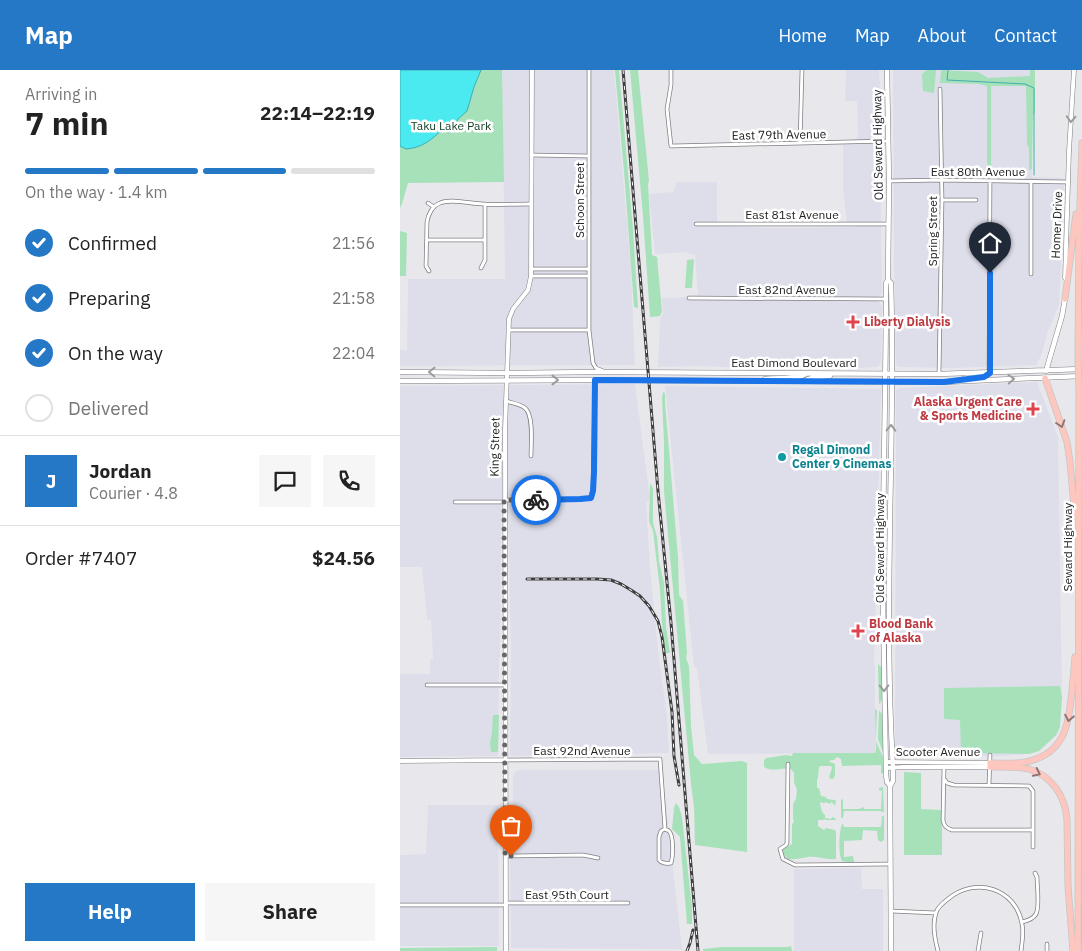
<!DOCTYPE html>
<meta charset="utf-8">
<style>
body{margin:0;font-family:"IBM Plex Sans",sans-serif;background:#f6f6f6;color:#222;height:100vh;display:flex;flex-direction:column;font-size:19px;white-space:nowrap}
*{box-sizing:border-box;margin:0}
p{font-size:16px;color:#767676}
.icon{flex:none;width:28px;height:28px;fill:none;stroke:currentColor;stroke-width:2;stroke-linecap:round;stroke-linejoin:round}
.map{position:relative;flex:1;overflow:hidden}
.details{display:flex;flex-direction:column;background:#fff;width:400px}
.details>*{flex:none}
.pin{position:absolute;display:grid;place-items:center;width:42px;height:42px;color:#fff;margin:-51px -21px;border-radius:50% 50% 50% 0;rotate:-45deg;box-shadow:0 0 5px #0007}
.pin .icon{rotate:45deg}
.courier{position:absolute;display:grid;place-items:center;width:50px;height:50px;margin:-25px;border:4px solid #1a73e8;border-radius:50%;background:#fff;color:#222;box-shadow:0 1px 6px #0007}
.headline em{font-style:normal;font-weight:700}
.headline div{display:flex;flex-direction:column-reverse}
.headline{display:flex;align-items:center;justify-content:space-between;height:85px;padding:0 25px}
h1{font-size:32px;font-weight:700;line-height:38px}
.bar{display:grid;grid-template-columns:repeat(4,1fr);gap:8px 5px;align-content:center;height:60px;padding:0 25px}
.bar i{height:6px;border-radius:4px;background:#e0e0e0}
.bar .current{background:#2578c6}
.bar p{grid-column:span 4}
.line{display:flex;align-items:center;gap:12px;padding:0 25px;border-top:1px solid #e0e0e0}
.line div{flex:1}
.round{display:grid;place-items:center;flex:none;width:52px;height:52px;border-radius:0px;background:#f6f6f6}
ol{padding:0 25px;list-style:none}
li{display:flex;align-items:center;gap:15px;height:55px}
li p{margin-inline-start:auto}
li .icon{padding:5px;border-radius:50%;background:#2578c6;color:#fff;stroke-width:4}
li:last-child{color:#767676}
li i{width:28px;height:28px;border:2px solid #e0e0e0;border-radius:50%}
.action{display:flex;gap:10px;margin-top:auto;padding:10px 25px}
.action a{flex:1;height:58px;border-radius:0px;background:#2578c6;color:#fff;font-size:20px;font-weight:700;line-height:58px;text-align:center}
.action a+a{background:#f6f6f6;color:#222}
header{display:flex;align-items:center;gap:30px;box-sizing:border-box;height:70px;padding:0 25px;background:#2578c6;color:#fff}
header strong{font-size:24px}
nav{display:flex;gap:28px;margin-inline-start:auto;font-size:18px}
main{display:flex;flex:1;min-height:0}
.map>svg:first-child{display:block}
.built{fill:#dedeea}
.green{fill:#a7e1b9}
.water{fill:#4beaf0;stroke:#3faeb2}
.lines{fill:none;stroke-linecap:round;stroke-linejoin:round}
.stream{stroke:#3faeb2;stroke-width:1}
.minor-casing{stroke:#7e7e83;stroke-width:4.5}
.tertiary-casing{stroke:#7e7e83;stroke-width:5}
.secondary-casing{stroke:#7e7e83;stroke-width:5.5}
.motorway-casing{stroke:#c6c6c6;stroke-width:7}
.minor{stroke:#fff;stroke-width:3}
.tertiary{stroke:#fff;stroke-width:4}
.secondary{stroke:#fff;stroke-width:4.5}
.motorway{stroke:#fdc7bf;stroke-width:5.5}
.rail-casing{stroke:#3e3e3f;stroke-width:3}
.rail{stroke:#fff;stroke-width:1;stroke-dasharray:4;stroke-linecap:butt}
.motorway-bridge-casing{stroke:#c6c6c6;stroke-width:7;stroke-linecap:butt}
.motorway-bridge{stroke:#fdc7bf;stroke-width:5.5}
.oneway{stroke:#9c9c9c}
.oneway2{stroke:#907471}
.done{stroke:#676769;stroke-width:5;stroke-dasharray:0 9}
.route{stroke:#1a73e8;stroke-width:6}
.health-dot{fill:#e0444e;stroke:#fff;stroke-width:2}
.culture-dot{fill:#0f9aa8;stroke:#fff;stroke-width:2}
.labels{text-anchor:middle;stroke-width:5;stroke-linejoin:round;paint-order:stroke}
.park-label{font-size:12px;fill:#133c23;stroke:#fff}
.street-label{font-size:12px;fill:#222223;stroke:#fff}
.health-label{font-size:12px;font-weight:bold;fill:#be3a42;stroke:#fff;text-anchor:start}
.culture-label{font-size:12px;font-weight:bold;fill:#0d838f;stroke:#fff;text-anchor:start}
</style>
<header>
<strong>Map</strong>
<nav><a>Home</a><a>Map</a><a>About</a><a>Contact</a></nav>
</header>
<main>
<section class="details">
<div class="headline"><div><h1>7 min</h1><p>Arriving in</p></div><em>22:14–22:19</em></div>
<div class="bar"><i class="current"></i><i class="current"></i><i class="current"></i><i></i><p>On the way · 1.4 km</p></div>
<ol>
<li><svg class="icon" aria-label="check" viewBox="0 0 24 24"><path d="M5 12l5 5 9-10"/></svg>Confirmed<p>21:56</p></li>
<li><svg class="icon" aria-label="check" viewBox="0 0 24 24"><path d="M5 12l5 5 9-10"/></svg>Preparing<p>21:58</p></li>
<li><svg class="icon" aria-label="check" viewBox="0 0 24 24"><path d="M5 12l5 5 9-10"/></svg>On the way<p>22:04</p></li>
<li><i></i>Delivered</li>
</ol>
<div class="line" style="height:90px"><b class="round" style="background:#2578c6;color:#fff">J</b><div><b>Jordan</b><p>Courier · 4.8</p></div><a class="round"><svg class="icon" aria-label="chat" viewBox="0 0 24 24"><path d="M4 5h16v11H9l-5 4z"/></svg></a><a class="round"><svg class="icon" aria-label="phone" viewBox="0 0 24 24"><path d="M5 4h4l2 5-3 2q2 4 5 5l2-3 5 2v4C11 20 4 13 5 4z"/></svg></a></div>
<div class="line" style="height:65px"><div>Order #7407</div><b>$24.56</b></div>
<div class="action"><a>Help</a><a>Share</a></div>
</section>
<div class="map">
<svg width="682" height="881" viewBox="0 0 682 881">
<rect width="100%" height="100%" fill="#e8e8ec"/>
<path class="built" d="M102 0H214L231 199 235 295 0 296V280H7L8 209H105Z
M446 0H479L482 49V76L480 84 482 223 480 226H478V232L482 236 481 292 478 297 457 298 439 295 373 299 301 296 258 297 260 249 263 243 262 228H278L298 225 295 185 284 182 255 184 249 124 273 122 277 112H317V156L379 158 455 157 447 152 443 119V75L456 69 458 65 457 31H445Z
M493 0H632V107L663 108 664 118 659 235 648 261 641 286 636 295 553 298 498 297 496 294 494 191Z
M637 312 658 367 662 627 661 633 659 660 656 666 639 681 629 684 602 686 495 687 496 320 499 318Z
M235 314 250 429 246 432 250 497 258 581 267 645 269 683 110 686 111 582 108 434 101 432 100 587 98 589 99 590 98 686 0 687V604H30V589H33L31 550 27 549 22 497H0V316Z
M265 316 481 319 474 595 475 596V683L308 684 297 598 294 597Z
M118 700H262L282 879 111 878 110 793 112 779 113 704Z
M28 735H98L99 876H0V785L26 784Z
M461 798 462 819H483V881H394V799Z"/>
<path class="green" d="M0 0H102L104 112 8 113 2 134 0 138Z
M215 0H219L233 159 238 238 234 237 225 114Z
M230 0H238L249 111 248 114 252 185 257 187 262 241 260 246 250 247 243 146Z
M527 0H536L534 23 523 21 522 4Z
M541 0 578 2 588 8 630 6V0H635V42L633 46 632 99 629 100V79L627 74 626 16H591V103L589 102 587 92V16L579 14 540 13Z
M0 161 7 163 6 206H0Z
M294 189 292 218H285L287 190Z
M263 322 265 323V333L278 487 279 525 283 531 287 583 286 588 289 596 291 656 294 685 302 694 342 691 347 693V782L295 775 294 737 291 714 264 421V373L262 328Z
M250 413 253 418V453L257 467 259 491 264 513 266 556 270 583H265L262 554 260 520 253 461 249 451Z
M478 594 482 598V629L481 632 479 634Z
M660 616 662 627 660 657 656 665 639 681 629 684 561 683 560 650 544 649V618Z
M475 639 477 640 476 670 477 674 483 687V704L481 703V695L442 696 441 689 437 687 434 690H431L429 692 434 693 435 695V706L433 709H431L429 707 432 698 431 696H421L419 697 418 708 417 709V718H419L421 726 426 727 427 729 435 730 436 731 435 736 432 732H431V734L425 732V733H423L421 732 420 733C421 738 421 742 425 745V748L431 749 432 747 435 748 436 750H426L424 749 423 750H418V756L424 760 426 758 435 760 436 763V789C426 790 417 786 408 787 400 788 396 790 388 789L384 785 382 780 392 774V754L394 752 393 748V734L396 729 397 720 394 712V703L391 699C381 697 374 703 364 697V690L366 688 386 685 392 686 393 683H475L476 680Z
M479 640 482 644 484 685 478 669Z
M93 645H99L98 682H91L90 673 92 662Z
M680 689H682V881H681Z
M504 702 521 703V739L542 740V785H504Z
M483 717 484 742H482L481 741H444L443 748H441V730L443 729V739H459L464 737V739H481L482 721 479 720V718Z
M276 733 279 737 282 747 292 838V854H287L280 767 272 759 274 738Z
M482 746H484V770L481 772 478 770 477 761 463 760 462 770 444 771V787L453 786 454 792 453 793 442 791C438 783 439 763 442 754H443L444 757H481Z
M391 876 392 881H303V879L322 877H388Z
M97 877V881H0V878Z"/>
<path class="water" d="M0 0H81L74 17 67 41 58 49 55 55 53 57 51 62 48 63 43 59C31 70 22 78 6 79L0 76Z"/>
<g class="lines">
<path class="stream" d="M548 0 547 10 625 14 634 18V105"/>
<g class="minor-casing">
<path id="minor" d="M189 0V260L193 293 196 298 203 301
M271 0V15L267 39 271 76 488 71
M400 73 402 0
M131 85 189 86
M489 111 541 110 668 112
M542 130H576
M28 133 34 137
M296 154H488
M27 170H85
M81 198 85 190V134
M131 199H189
M29 201 26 196 27 152C28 145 32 136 40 133 51 128 70 134 83 134 99 135 115 134 131 134
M631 204V111
M131 206H189
M289 228 486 229
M109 260H189
M589 303 590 111
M539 304 542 130 540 19
M106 331C112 333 120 334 125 338 134 345 131 375 131 386
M105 430 180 429 191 428 193 421 195 310
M55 432H104
M27 615H105
M105 690 260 689 265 759 261 761 259 767V790C261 793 267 794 271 793 273 787 274 766 269 761 268 760 266 760 265 759
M388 694 387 773 386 775 380 779 383 789 395 795 490 794
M544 697 543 750C544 756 546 758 552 760H633
M545 710 547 713 554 715 629 716 633 721V777
M589 715 590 685
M105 786 183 785 198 788
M106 833H228
M0 835H106
M491 841 536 843
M622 852C627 851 633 849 636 844 640 837 637 816 637 807L635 803
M538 881C535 870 532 854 536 843 537 838 544 832 548 829 575 806 616 818 622 854 624 862 622 873 621 881
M578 881 581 863
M647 881V874"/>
</g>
<g class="tertiary-casing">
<path id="tertiary" d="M665 208 669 81 674 0
M0 691 105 690
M486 692 590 693
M486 698 504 697H590
M106 881 105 360 109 249 113 239 128 220 131 206 132 0"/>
</g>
<g class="secondary-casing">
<path id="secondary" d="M487 0 489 111 488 210 486 213C486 309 483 405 483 501 483 569 485 637 486 705L487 712 490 716
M488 210 491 213C493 273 492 334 491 395 489 496 487 597 493 698V711L490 716 491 881
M646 301 662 246 665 229
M0 302 107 303 196 302 539 304 682 299
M565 308 585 307 589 303
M365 309C377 307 397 310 406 304
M406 310 415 307 430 306
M0 311 195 310 544 312 682 306"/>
</g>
<g class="motorway-casing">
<path id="motorway" d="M665 229 676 144
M678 291 679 165 682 73
M645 308 667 372 670 392 675 446
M590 693C605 693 622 695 636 689 667 678 669 649 672 621 673 610 674 598 675 587
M590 697C602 697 616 696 629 699 652 706 665 726 667 749L668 816 673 881
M678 881 679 315"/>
</g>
<use href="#minor" class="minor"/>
<use href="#tertiary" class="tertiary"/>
<use href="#secondary" class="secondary"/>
<use href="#motorway" class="motorway"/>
<g class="rail-casing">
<path id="rail" d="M223 0 258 421 271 553 298 881
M127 509H197L211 510 221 514 231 520 240 526 249 536 258 551 262 567 272 642 274 686 279 715
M287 881 290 873 293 860"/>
</g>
<use href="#rail" class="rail"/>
<g class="motorway-bridge-casing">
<path id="motorway-bridge" d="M678 291 679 315"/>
</g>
<use href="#motorway-bridge" class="motorway-bridge"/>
</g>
<defs><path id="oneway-chevron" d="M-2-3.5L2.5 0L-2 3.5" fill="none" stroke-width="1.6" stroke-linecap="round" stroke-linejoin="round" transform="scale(1.25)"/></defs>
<g class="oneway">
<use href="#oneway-chevron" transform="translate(671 49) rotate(93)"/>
<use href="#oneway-chevron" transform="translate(32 302) rotate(-179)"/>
<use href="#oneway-chevron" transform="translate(611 309) rotate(-3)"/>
<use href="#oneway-chevron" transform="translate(155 310)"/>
<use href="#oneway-chevron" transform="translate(491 358) rotate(-89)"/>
<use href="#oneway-chevron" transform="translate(484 618) rotate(89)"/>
</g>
<g class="oneway2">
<use href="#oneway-chevron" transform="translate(661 354) rotate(72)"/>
<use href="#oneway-chevron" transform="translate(669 648) rotate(101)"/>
<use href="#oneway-chevron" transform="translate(637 703) rotate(26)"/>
</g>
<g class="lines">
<path class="done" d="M111 786H105L104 430H136"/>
<path class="route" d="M136 430 180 429 191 428 193 421 194 402 195 310 544 312 584 307 590 303V203"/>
</g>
<g class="health-dot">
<path d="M450.5 244.5h5v5h5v5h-5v5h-5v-5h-5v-5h5z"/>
<path d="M630.5 331.5h5v5h5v5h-5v5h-5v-5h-5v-5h5z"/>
<path d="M455.5 553.5h5v5h5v5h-5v5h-5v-5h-5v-5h5z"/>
</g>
<circle class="culture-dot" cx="382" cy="387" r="5"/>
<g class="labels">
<g class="park-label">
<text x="51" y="60">Taku Lake Park</text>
</g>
<g class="street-label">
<text transform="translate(379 65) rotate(-1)" y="4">East 79th Avenue</text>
<text transform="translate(478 75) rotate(-91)" y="4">Old Seward Highway</text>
<text x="578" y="106">East 80th Avenue</text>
<text transform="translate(180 130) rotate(-90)" y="4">Schoon Street</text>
<text x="392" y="149">East 81st Avenue</text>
<text transform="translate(657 155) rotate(-88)" y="4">Homer Drive</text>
<text transform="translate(533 161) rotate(-90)" y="4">Spring Street</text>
<text x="387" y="224">East 82nd Avenue</text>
<text x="394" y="297">East Dimond Boulevard</text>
<text transform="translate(95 377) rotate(-89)" y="4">King Street</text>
<text transform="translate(668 477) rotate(-90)" y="4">Seward Highway</text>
<text transform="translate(480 478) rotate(-90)" y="4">Old Seward Highway</text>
<text x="182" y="685">East 92nd Avenue</text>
<text x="538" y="686">Scooter Avenue</text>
<text x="167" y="829">East 95th Court</text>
</g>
<g class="health-label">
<text x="464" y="256">Liberty Dialysis</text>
<text x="622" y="336" text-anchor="end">Alaska Urgent Care<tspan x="622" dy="14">&amp; Sports Medicine</tspan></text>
<text x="469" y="558">Blood Bank<tspan x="469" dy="14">of Alaska</tspan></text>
</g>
<g class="culture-label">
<text x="392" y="384">Regal Dimond<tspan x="392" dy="14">Center 9 Cinemas</tspan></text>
</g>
</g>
</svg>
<div class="pin" style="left:111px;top:786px;background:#ea580c"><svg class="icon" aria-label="bag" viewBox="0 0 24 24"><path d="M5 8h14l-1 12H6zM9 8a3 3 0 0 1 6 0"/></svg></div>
<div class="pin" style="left:590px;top:203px;background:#1f2937"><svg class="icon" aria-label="home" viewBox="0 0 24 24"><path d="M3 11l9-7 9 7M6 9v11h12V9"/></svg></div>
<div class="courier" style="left:136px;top:430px"><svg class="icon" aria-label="bike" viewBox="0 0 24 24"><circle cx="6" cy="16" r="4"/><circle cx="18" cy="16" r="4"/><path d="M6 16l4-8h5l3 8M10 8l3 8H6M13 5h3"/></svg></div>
</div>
</main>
